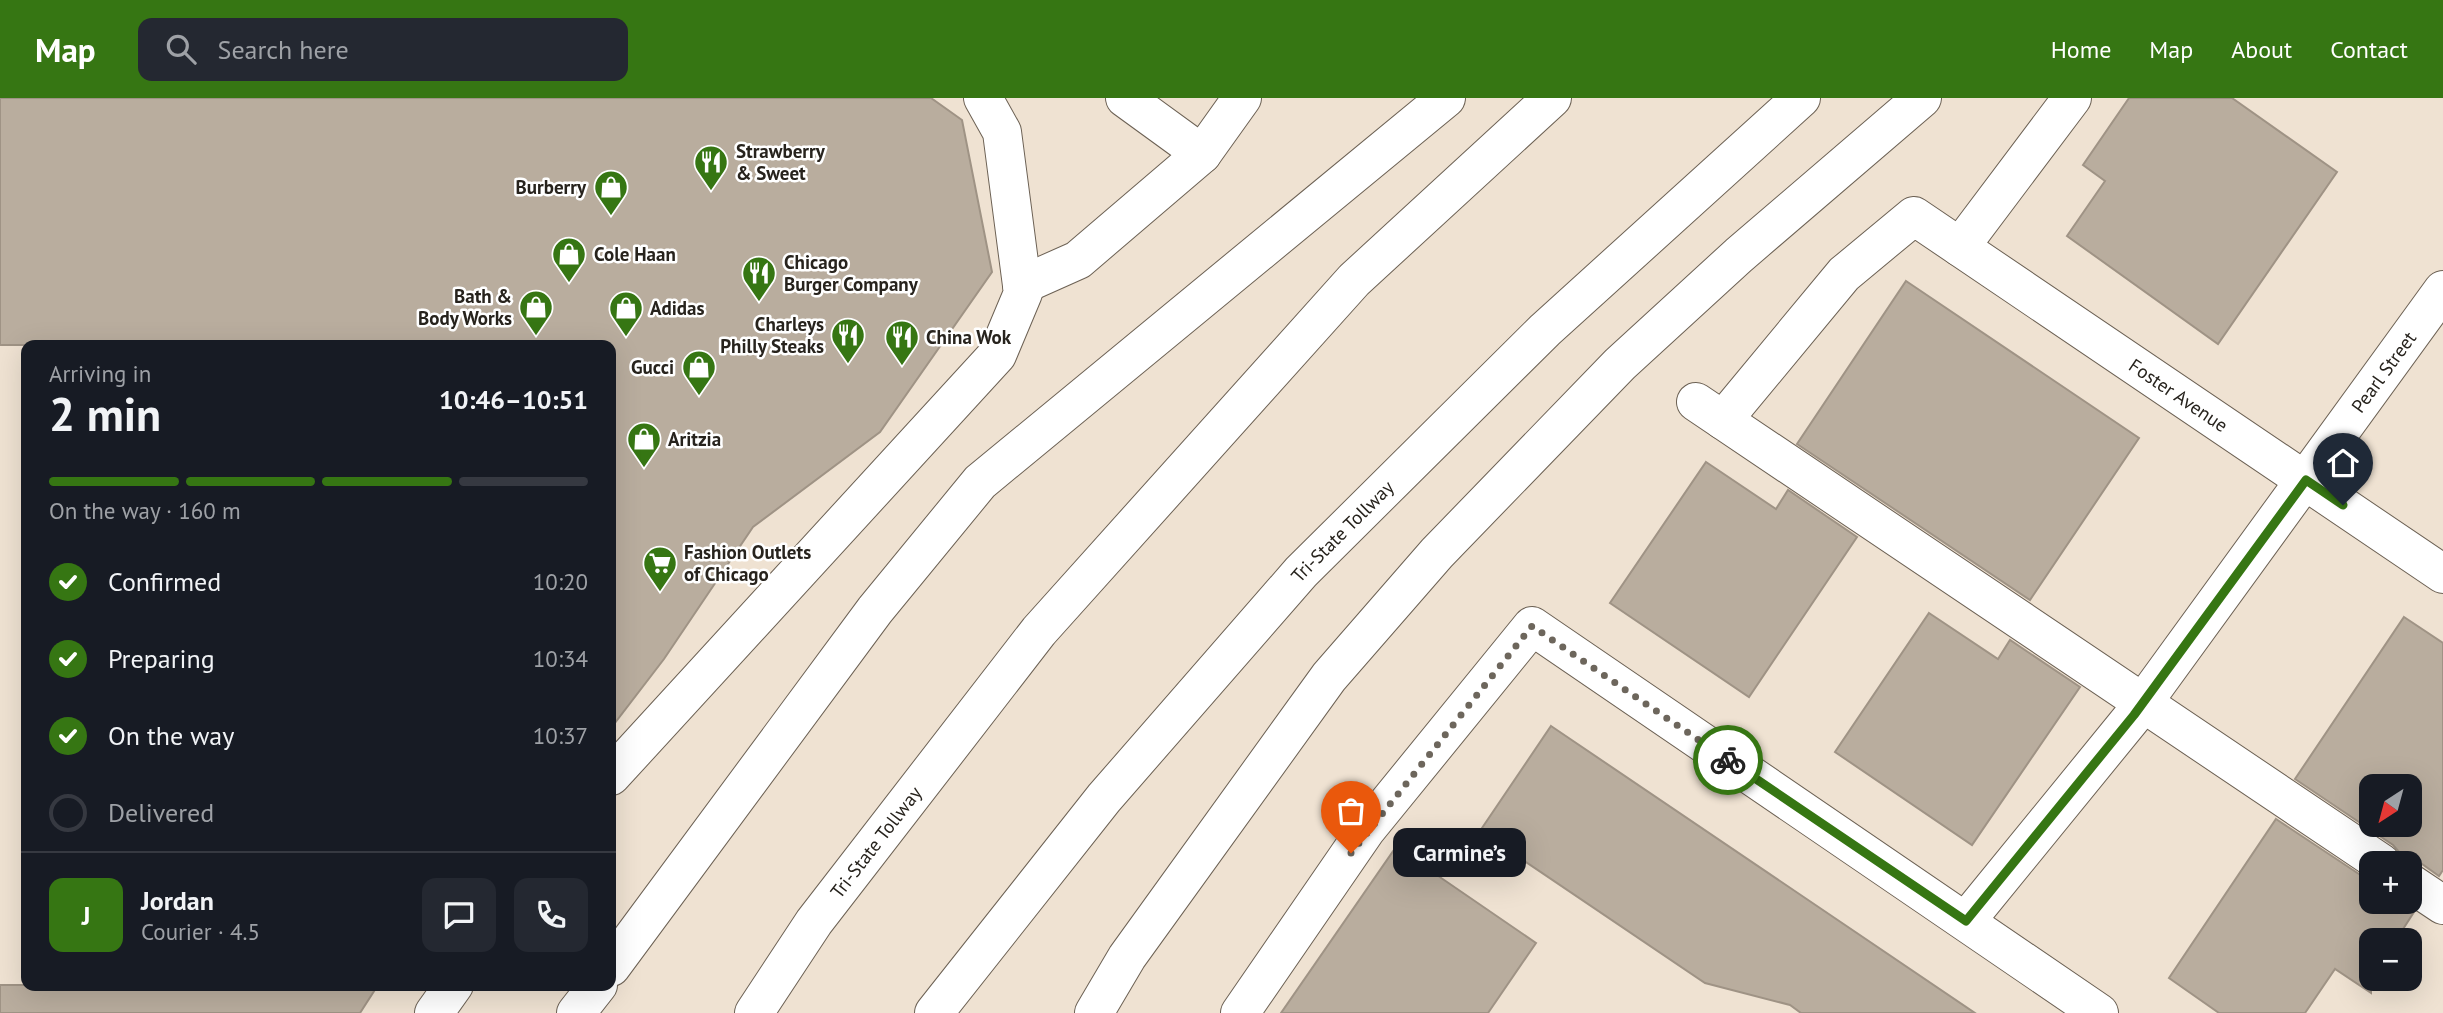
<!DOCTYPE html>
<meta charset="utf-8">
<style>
body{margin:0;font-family:"PT Sans",sans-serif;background:#242831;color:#f1f3f6;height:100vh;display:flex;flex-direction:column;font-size:26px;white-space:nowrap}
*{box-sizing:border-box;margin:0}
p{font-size:23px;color:#9ea1a6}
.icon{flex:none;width:38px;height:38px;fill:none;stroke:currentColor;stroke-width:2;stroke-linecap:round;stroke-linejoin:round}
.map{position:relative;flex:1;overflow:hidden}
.side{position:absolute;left:21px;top:242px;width:595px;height:651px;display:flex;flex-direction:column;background:#171b24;border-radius:14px;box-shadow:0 7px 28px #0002}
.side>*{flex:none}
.needle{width:46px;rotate:216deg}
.buttons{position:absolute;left:2359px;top:676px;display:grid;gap:14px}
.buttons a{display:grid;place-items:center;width:63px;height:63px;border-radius:14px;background:#171b24;box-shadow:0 7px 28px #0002;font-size:35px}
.pin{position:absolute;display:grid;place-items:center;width:60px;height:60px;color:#fff;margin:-72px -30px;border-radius:50% 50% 50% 0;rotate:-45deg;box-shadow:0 0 7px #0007}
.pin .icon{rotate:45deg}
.courier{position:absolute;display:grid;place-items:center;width:70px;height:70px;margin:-35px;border:5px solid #367613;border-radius:50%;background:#fff;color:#222;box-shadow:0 2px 9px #0007}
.bubble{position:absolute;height:49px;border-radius:14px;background:#171b24;box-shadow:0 7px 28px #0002;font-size:23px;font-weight:700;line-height:49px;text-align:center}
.summary em{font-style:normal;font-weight:700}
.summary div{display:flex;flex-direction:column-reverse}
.summary{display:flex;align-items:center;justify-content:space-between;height:119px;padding:0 28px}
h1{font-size:46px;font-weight:700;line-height:52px}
.bar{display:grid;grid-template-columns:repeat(4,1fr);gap:10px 7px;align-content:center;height:84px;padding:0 28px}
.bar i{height:9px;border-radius:5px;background:#363941}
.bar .on{background:#367613}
.bar p{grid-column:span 4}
.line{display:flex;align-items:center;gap:18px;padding:0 28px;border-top:2px solid #363941}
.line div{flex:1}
.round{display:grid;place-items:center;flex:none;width:74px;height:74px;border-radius:14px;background:#242831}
ol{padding:0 28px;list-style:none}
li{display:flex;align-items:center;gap:21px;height:77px}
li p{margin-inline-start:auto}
li .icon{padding:7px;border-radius:50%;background:#367613;color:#fff;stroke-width:4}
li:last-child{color:#9ea1a6}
li i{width:38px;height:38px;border:4px solid #363941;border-radius:50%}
header{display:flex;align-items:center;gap:42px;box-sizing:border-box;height:98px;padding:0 35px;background:#367613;color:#fff}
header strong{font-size:33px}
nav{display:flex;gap:38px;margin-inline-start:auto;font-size:24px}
.search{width:490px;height:63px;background:#242831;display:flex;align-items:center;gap:18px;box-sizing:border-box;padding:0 24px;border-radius:14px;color:#9ea1a6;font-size:26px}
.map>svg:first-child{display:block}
.building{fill:#b9ad9e;stroke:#9f9385;stroke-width:2;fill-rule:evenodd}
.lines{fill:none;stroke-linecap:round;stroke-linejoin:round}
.minor-casing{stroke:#6c6154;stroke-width:40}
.highway-casing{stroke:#6c6154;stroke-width:40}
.minor{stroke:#fff;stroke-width:38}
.highway{stroke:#fff;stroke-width:38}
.done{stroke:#6d665c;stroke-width:7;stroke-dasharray:0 12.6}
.route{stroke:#367613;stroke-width:9}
.labels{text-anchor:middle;stroke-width:5;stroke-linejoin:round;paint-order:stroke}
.poi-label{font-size:19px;font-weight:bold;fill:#27231d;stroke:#fff;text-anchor:start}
.street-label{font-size:19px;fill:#27231d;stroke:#fff}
</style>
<header>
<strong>Map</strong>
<div class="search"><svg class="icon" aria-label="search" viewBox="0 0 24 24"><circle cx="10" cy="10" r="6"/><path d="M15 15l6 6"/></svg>Search here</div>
<nav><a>Home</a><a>Map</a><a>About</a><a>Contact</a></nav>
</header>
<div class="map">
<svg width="2443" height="915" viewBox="0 0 2443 915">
<rect width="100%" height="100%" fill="#efe2d2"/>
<path class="building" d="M0 0H931L962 22 992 174 880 334 753 429 664 561 611 630V247H0Z
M2129 0H2232L2337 74 2218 246 2067 138 2105 83 2083 67Z
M1906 183 2139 340 2030 502 1797 346Z
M1706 364 1776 411 1788 392 1857 439 1749 599 1610 505Z
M1929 515 1998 561 2010 542 2080 589 1972 747 1835 654Z
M2404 519 2443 545V772L2439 778 2422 766 2403 765 2400 755 2393 747 2295 681ZM2371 688H2410V726H2371Z
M1551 628 1975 915H1801L1790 907 1705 885 1480 733Z
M2276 721 2371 784V803H2398L2414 814 2396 842H2371V895L2335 871 2305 915H2219L2169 880Z
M1396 749 1536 845 1488 915H1281Z
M0 887H378L360 915H0Z"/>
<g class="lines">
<g class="minor-casing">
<g id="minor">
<path d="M1125 0 1202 56"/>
<path d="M1960 149 2072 0"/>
<path d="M1022 187 1078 162 1202 56 1242 0"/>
<path d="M1696 304 2381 765"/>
<path id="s1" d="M1723 322 1844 176 1914 118 2443 476"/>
<path d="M611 678 997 257 1023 195 1002 34 983 0"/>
<path d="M2410 785 2443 807"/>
<path id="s2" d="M1966 823 2134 617 2443 192"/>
<path d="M434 915 454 887"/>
<path d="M1240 915 1366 732 1532 528 2099 915"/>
</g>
</g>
<g class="highway-casing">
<g id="highway">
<path d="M611 869 875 512 980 384 1446 0"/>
<path d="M576 915 598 887"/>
<path id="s3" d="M754 915 814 824 1039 533 1354 182 1552 0"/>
<path id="s4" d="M934 915 1104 700 1301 474 1545 232 1801 0"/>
<path d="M1094 915 1127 859 1329 579 1437 455 1620 266 1739 157 1922 0"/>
</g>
</g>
<use href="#minor" class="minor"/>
<use href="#highway" class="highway"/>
</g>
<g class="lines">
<path class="done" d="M1351 755 1532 528 1728 662"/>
<path class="route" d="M1728 662 1966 823 2134 617 2306 382 2343 407"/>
</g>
<defs>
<g id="restaurant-pin" transform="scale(1.75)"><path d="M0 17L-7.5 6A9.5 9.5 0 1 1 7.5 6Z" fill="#367613" stroke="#fff"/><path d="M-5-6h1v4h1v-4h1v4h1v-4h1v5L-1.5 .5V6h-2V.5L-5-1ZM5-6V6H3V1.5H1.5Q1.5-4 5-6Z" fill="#fff"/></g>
<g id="shop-pin" transform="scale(1.75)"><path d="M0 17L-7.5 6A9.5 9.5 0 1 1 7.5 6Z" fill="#367613" stroke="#fff"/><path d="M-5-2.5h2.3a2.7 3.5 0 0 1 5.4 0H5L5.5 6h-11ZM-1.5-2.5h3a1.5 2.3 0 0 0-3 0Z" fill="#fff"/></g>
<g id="supermarket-pin" transform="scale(1.75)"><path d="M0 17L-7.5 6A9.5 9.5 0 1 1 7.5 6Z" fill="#367613" stroke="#fff"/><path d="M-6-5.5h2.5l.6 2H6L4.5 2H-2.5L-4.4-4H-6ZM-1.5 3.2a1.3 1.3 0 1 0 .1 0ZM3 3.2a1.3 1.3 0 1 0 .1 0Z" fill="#fff"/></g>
</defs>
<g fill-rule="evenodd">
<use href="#restaurant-pin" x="711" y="64"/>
<use href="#shop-pin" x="611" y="89"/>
<use href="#shop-pin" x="569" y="156"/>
<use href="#restaurant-pin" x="759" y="175"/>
<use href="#shop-pin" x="536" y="209"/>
<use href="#shop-pin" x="626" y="210"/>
<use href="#restaurant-pin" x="848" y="237"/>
<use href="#restaurant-pin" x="902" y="239"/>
<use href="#shop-pin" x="699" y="269"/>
<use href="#shop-pin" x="644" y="341"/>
<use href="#supermarket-pin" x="660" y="465"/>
</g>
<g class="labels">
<g class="poi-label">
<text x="736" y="60">Strawberry<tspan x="736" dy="22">&amp; Sweet</tspan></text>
<text x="586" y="96" text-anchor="end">Burberry</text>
<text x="594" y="163">Cole Haan</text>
<text x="784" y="171">Chicago<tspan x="784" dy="22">Burger Company</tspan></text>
<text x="512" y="205" text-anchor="end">Bath &amp;<tspan x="512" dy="22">Body Works</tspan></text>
<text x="650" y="217">Adidas</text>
<text x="824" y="233" text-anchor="end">Charleys<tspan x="824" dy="22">Philly Steaks</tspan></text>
<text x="926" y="246">China Wok</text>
<text x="674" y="276" text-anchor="end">Gucci</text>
<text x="668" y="348">Aritzia</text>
<text x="684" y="461">Fashion Outlets<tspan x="684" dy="22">of Chicago</tspan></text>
</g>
<g class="street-label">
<text dy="7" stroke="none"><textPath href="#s2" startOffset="690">Pearl Street</textPath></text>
<text dy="7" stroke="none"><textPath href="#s1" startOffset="600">Foster Avenue</textPath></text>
<text dy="7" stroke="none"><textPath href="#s4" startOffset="632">Tri-State Tollway</textPath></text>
<text dy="7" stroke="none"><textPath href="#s3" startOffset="210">Tri-State Tollway</textPath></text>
</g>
</g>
</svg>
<div class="buttons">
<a><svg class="needle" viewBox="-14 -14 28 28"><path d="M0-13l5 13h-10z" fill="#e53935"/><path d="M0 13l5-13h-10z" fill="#9ea1a6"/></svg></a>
<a>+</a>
<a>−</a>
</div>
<div class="pin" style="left:1351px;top:755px;background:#ea580c"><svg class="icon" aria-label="bag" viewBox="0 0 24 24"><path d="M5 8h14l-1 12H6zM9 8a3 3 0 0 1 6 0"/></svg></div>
<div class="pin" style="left:2343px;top:407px;background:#1f2937"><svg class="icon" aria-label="home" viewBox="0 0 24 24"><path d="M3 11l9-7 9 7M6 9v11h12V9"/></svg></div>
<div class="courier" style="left:1728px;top:662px"><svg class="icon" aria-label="bike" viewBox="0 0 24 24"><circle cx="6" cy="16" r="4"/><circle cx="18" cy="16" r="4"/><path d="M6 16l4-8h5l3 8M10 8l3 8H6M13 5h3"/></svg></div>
<div class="bubble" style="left:1393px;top:730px;width:133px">Carmine’s</div>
<section class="side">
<div class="summary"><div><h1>2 min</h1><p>Arriving in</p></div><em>10:46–10:51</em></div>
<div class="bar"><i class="on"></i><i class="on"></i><i class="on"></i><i></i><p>On the way · 160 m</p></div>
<ol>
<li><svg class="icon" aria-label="check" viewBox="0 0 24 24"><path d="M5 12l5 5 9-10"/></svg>Confirmed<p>10:20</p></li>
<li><svg class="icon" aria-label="check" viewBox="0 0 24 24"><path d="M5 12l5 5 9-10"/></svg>Preparing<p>10:34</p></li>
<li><svg class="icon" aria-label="check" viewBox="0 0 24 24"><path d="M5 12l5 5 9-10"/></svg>On the way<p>10:37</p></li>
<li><i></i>Delivered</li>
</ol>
<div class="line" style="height:126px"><b class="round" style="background:#367613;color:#fff">J</b><div><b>Jordan</b><p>Courier · 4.5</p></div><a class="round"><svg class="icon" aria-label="chat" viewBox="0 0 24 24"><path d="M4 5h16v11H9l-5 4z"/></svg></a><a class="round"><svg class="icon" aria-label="phone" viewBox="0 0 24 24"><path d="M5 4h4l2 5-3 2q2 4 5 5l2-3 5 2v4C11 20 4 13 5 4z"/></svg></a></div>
</section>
</div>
